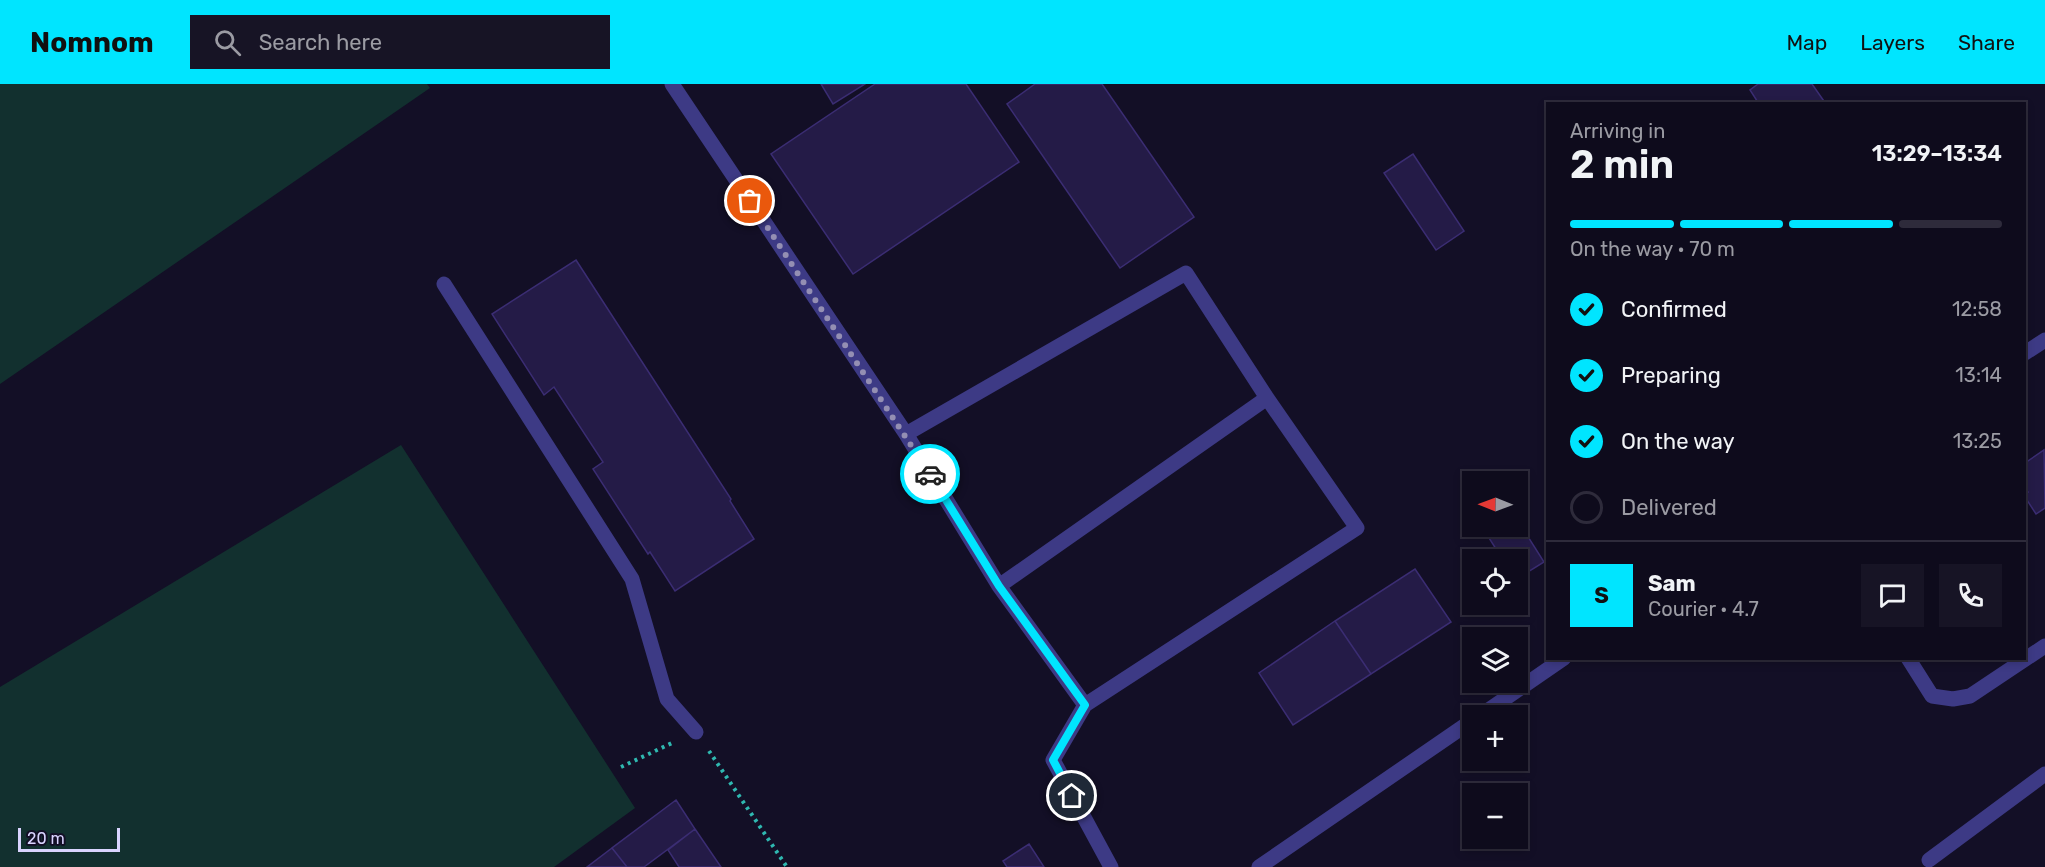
<!DOCTYPE html>
<meta charset="utf-8">
<style>
body{margin:0;font-family:Rubik,sans-serif;background:#171425;color:#f1f3f6;height:100vh;display:flex;flex-direction:column;font-size:22px;white-space:nowrap}
*{box-sizing:border-box;margin:0}
p{font-size:20px;color:#9b9ba3}
.icon{flex:none;width:33px;height:33px;fill:none;stroke:currentColor;stroke-width:2;stroke-linecap:round;stroke-linejoin:round}
.map{position:relative;flex:1;overflow:hidden}
.sheet{position:absolute;left:1546px;top:18px;width:480px;height:558px;display:flex;flex-direction:column;background:#0e0b1c;border-radius:0px;box-shadow:0 3px 9px #0003,0 0 0 2px #2e2b3b}
.sheet>*{flex:none}
.needle{width:39px;rotate:271deg}
.tools{position:absolute;left:1462px;top:387px;display:grid;gap:12px}
.tools a{display:grid;place-items:center;width:66px;height:66px;border-radius:0px;background:#0e0b1c;box-shadow:0 3px 9px #0003,0 0 0 2px #2e2b3b;font-size:30px}
.scale{position:absolute;left:18px;bottom:15px;width:102px;box-sizing:border-box;padding-left:6px;border:3px solid #d9d4ff;border-top:0;font-size:16px;line-height:21px;white-space:nowrap;color:#d9d4ff;-webkit-text-stroke:4px #130f26;paint-order:stroke}
.pin{position:absolute;display:grid;place-items:center;width:51px;height:51px;color:#fff;margin:-26px;border:3px solid #fff;border-radius:50%;box-shadow:0 2px 6px #0007}
.courier{position:absolute;display:grid;place-items:center;width:60px;height:60px;margin:-30px;border:4px solid #00e5ff;border-radius:50%;background:#fff;color:#222;box-shadow:0 2px 8px #0007}
.headline em{font-style:normal;font-weight:600}
.headline div{display:flex;flex-direction:column-reverse}
.headline{display:flex;align-items:center;justify-content:space-between;height:102px;padding:0 24px}
h1{font-size:39px;font-weight:600;line-height:45px}
.bar{display:grid;grid-template-columns:repeat(4,1fr);gap:9px 6px;align-content:center;height:72px;padding:0 24px}
.bar i{height:8px;border-radius:4px;background:#2e2b3b}
.bar .selected{background:#00e5ff}
.bar p{grid-column:span 4}
.line{display:flex;align-items:center;gap:15px;padding:0 24px;border-top:2px solid #2e2b3b}
.line div{flex:1}
.round{display:grid;place-items:center;flex:none;width:63px;height:63px;border-radius:0px;background:#171425}
ol{padding:0 24px;list-style:none}
li{display:flex;align-items:center;gap:18px;height:66px}
li p{margin-inline-start:auto}
li .icon{padding:6px;border-radius:50%;background:#00e5ff;color:#111;stroke-width:4}
li:last-child{color:#9b9ba3}
li i{width:33px;height:33px;border:3px solid #2e2b3b;border-radius:50%}
header{display:flex;align-items:center;gap:36px;box-sizing:border-box;height:84px;padding:0 30px;background:#00e5ff;color:#111}
header strong{font-size:28px}
nav{display:flex;gap:33px;margin-inline-start:auto;font-size:21px}
.search{width:420px;height:54px;background:#171425;display:flex;align-items:center;gap:15px;box-sizing:border-box;padding:0 21px;border-radius:0px;color:#9b9ba3;font-size:22px}
.map>svg:first-child{display:block}
.green{fill:#12302f}
.building{fill:#241b47;stroke:#3b2d73;stroke-width:1.5}
.lines{fill:none;stroke-linecap:round;stroke-linejoin:round}
.path{stroke:#2fb8b0;stroke-width:4;stroke-dasharray:3 4.5;stroke-linecap:butt}
.service{stroke:#3d3a85;stroke-width:15}
.done{stroke:#948fb3;stroke-width:6;stroke-dasharray:0 10.8}
.route{stroke:#00e5ff;stroke-width:8}
</style>
<header>
<strong>Nomnom</strong>
<div class="search"><svg class="icon" aria-label="search" viewBox="0 0 24 24"><circle cx="10" cy="10" r="6"/><path d="M15 15l6 6"/></svg>Search here</div>
<nav><a>Map</a><a>Layers</a><a>Share</a></nav>
</header>
<div class="map">
<svg width="2045" height="783" viewBox="0 0 2045 783">
<rect width="100%" height="100%" fill="#130f26"/>
<path class="green" d="M0 0H427L430 4 0 300Z
M401 361 635 724 554 783H0V603Z"/>
<path class="building" d="M821 0H865L833 20Z
M875 0H966L1019 78 853 190 771 70Z
M1035 0H1102L1194 133 1120 184 1007 20Z
M1758 0H1812L1826 20H1759L1750 6Z
M1413 70 1464 147 1436 166 1384 89Z
M576 176 731 415 730 417 754 455 675 507 650 468 648 470 593 385 603 378 554 303 544 311 492 230Z
M2044 366 2045 424 2036 430 2025 413 2028 408 2025 404V379Z
M1518 437 1544 478 1518 494V476H1503L1489 454 1507 442H1518Z
M1415 485 1451 538 1371 590 1335 537Z
M1335 537 1371 590 1293 641 1259 589Z
M676 716 695 745 644 783H627L612 764Z
M695 745 721 783H679L668 766Z
M1029 760 1044 783H1007L1003 777Z
M612 764 627 783H587Z"/>
<g class="lines">
<path class="path" d="M709 667 787 783
M621 683 672 659"/>
<path class="service" d="M672 0 906 350
M444 200 632 495 667 615 696 648
M2025 269 2045 256
M999 502 1267 314
M1908 574 1932 612 1953 615 1970 612 2045 562
M1085 621 999 502 906 350 1186 189 1267 314 1357 444 1085 621 1053 676 1111 783
M1480 632 1564 574
M1929 776 2045 690
M1259 783 1473 636"/>
</g>
<g class="lines">
<path class="done" d="M750 117 930 390"/>
<path class="route" d="M930 390 999 502 1085 621 1053 676 1072 712"/>
</g>
</svg>
<div class="tools">
<a><svg class="needle" viewBox="-14 -14 28 28"><path d="M0-13l5 13h-10z" fill="#e53935"/><path d="M0 13l5-13h-10z" fill="#9b9ba3"/></svg></a>
<a><svg class="icon" aria-label="locate" viewBox="0 0 24 24"><circle cx="12" cy="12" r="6"/><path d="M12 2v4M12 18v4M2 12h4M18 12h4"/></svg></a>
<a><svg class="icon" aria-label="layers" viewBox="0 0 24 24"><path d="M12 4l9 5-9 5-9-5zM3 14l9 5 9-5"/></svg></a>
<a>+</a>
<a>−</a>
</div>
<div class="scale">20 m</div>
<div class="pin" style="left:750px;top:117px;background:#ea580c"><svg class="icon" aria-label="bag" viewBox="0 0 24 24"><path d="M5 8h14l-1 12H6zM9 8a3 3 0 0 1 6 0"/></svg></div>
<div class="pin" style="left:1072px;top:712px;background:#1f2937"><svg class="icon" aria-label="home" viewBox="0 0 24 24"><path d="M3 11l9-7 9 7M6 9v11h12V9"/></svg></div>
<div class="courier" style="left:930px;top:390px"><svg class="icon" aria-label="car" viewBox="0 0 24 24"><path d="M5 17H2v-5l4-1 3-4h7l3 4 3 1v5h-3M9 17h6M6 11h13"/><circle cx="7" cy="17" r="2"/><circle cx="17" cy="17" r="2"/></svg></div>
<section class="sheet">
<div class="headline"><div><h1>2 min</h1><p>Arriving in</p></div><em>13:29–13:34</em></div>
<div class="bar"><i class="selected"></i><i class="selected"></i><i class="selected"></i><i></i><p>On the way · 70 m</p></div>
<ol>
<li><svg class="icon" aria-label="check" viewBox="0 0 24 24"><path d="M5 12l5 5 9-10"/></svg>Confirmed<p>12:58</p></li>
<li><svg class="icon" aria-label="check" viewBox="0 0 24 24"><path d="M5 12l5 5 9-10"/></svg>Preparing<p>13:14</p></li>
<li><svg class="icon" aria-label="check" viewBox="0 0 24 24"><path d="M5 12l5 5 9-10"/></svg>On the way<p>13:25</p></li>
<li><i></i>Delivered</li>
</ol>
<div class="line" style="height:108px"><b class="round" style="background:#00e5ff;color:#111">S</b><div><b>Sam</b><p>Courier · 4.7</p></div><a class="round"><svg class="icon" aria-label="chat" viewBox="0 0 24 24"><path d="M4 5h16v11H9l-5 4z"/></svg></a><a class="round"><svg class="icon" aria-label="phone" viewBox="0 0 24 24"><path d="M5 4h4l2 5-3 2q2 4 5 5l2-3 5 2v4C11 20 4 13 5 4z"/></svg></a></div>
</section>
</div>
